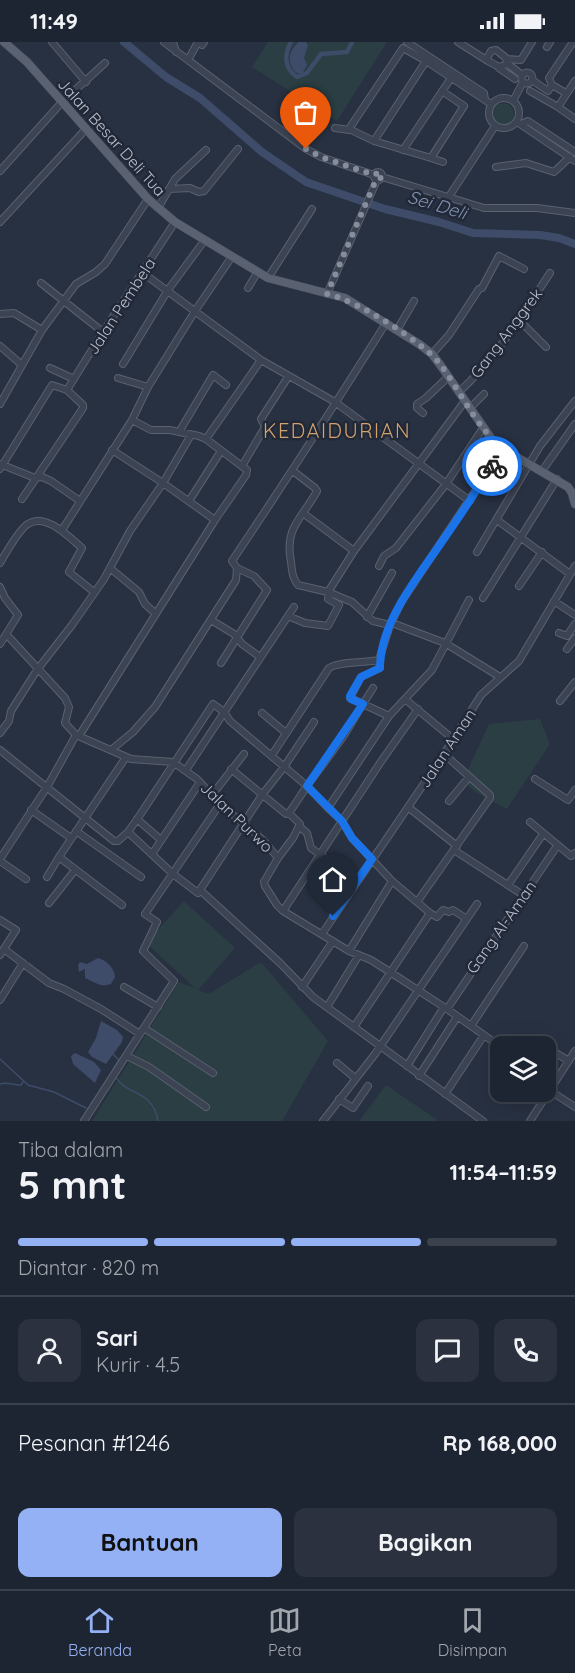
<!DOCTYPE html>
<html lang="id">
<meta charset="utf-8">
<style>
body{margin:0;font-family:Quicksand,sans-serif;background:#2b313e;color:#f1f3f6;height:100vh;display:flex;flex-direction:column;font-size:22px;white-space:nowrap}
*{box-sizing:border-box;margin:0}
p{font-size:20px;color:#a1a5ac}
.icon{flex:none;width:33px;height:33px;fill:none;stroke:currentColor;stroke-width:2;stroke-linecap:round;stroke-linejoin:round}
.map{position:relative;height:1079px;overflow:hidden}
.panel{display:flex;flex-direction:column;background:#1e2532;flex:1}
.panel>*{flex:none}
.controls{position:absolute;left:490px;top:994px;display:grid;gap:12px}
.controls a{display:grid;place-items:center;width:66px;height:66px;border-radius:12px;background:#1e2532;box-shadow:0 6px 24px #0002,0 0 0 2px #3c424d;font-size:30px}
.pin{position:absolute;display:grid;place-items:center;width:51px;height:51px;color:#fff;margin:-62px -26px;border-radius:50% 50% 50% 0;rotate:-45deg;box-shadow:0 0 6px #0007}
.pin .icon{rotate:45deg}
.courier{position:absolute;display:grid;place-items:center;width:60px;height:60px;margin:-30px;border:4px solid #1a73e8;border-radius:50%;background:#fff;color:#222;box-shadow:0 2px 8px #0007}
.summary em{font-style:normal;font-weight:800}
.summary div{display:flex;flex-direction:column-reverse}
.summary{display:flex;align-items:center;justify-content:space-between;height:102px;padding:0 18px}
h1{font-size:39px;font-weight:800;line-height:45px}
.bar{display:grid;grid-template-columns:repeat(4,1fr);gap:9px 6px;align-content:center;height:72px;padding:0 18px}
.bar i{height:8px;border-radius:4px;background:#3c424d}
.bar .selected{background:#95b1f5}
.bar p{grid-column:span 4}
.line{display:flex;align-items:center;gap:15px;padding:0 18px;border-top:2px solid #3c424d}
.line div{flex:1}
.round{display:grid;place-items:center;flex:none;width:63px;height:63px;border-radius:12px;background:#2b313e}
.button{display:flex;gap:12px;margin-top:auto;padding:12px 18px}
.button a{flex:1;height:69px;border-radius:12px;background:#95b1f5;color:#111;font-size:24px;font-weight:800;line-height:69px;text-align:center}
.button a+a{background:#2b313e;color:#f1f3f6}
.status{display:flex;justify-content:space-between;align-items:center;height:42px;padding:0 30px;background:#1e2532;direction:ltr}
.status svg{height:16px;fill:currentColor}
.tabs{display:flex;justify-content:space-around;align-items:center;height:84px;border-top:2px solid #3c424d;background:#1e2532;font-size:16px;color:#a1a5ac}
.tabs a{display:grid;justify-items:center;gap:3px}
.tabs .selected{color:#95b1f5}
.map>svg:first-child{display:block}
.green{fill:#2a3e43}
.water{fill:#3e4c6a}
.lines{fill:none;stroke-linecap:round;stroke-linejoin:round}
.stream{stroke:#3e4c6a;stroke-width:1.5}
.canal{stroke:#3e4c6a;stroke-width:4.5}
.river{stroke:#3e4c6a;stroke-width:8}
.minor-casing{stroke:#5a616f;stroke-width:8}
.major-casing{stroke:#464c5b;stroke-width:9}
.minor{stroke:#3c4352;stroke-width:6}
.major{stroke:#5a6271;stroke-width:8}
.done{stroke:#868d9c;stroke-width:6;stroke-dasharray:0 10.8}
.route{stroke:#1a73e8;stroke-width:8}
.labels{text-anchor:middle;stroke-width:5;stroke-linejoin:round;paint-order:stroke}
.street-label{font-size:16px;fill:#b9becc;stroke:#212837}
.water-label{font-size:18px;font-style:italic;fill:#8292b2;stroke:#212837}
.quarter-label{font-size:20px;letter-spacing:1.5px;fill:#d3a26d;stroke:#212837}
</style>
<div class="status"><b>11:49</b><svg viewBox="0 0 49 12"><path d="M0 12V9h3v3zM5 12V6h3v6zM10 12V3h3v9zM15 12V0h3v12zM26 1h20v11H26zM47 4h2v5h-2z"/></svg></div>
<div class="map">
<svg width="575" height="1079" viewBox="0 0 575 1079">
<rect width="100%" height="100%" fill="#283142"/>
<path class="green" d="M268 0H387L337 79 252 25Z
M492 72a11 11 0 1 1 22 0a11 11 0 1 1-22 0Z
M540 677 550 702 507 767 475 750 463 738 489 682Z
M184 859 235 906 198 948 209 952 261 920 328 999 282 1079H92L179 940 195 946 146 901Z
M386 1043 439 1079H359Z"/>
<path class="water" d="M299 0H306L308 3 304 16 307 23 302 32 295 30C287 20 288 9 299 0Z
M98 916C107 919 114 925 115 935L111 942C100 946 95 940 85 936V927L79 930 78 923 80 920 87 922Z
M101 979 117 988 123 995 122 1000 106 1022 92 1015 88 1010 96 996Z
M75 1011 94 1020 101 1028 95 1041 73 1022 71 1014Z"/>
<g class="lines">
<path class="stream" d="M0 1017 28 1043 54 1050 86 1066
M113 1028 119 1018 113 1012
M115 1034C127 1055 152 1046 158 1079
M0 1042C7 1039 14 1044 21 1043L23 1040"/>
<path class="canal" d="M291 0C284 13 284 26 297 35L307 31 321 12 347 10 352 0"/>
<path class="river" d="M124 0 166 35 200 56 262 110 306 140 385 167 439 180 473 191 540 193 559 196 575 202"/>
<g class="minor-casing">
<path id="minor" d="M52 0 86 40
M164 0 306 107 321 115 374 133
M173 0 176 10
M407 0 484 51 485 58
M458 0 488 19
M202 3 204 0
M547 5 550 0
M506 17 521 18 532 0
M188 18 198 0
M508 22 499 25 488 19 487 16 491 9 496 8 505 15 508 22 522 33
M499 26 515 37
M521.5 36a5.5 5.5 0 1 1 11 0a5.5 5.5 0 1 1-11 0Z
M532 38 548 49 552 43 566 51
M552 43 549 36 573 0
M442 49 464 64 431 116 374 99 349 87 403 6 426 19 491 62
M530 49 558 65 575 39
M489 71a15 15 0 1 1 30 0a15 15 0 1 1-30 0Z
M513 59 523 40
M558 65 575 77
M517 80 575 119
M521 82 528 79 575 110
M335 86 349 88
M374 99 426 19
M403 108 451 36
M431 116 443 120
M496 125 526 121 554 130 570 115
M0 129 62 60 105 21
M374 134a4 4 0 1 1 8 0a4 4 0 1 1-8 0Z
M382 135 484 166H537L575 171
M169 147 190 146 199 150 204 149 238 107
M448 156 495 84
M158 166 175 137 206 108
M0 180 85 88
M143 231 261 318 335 360 470 459
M268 236 312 167
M41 241 103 290
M248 246 257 231
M327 252 377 138
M0 272 14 271 42 288
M519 278 546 305
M397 288 414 259
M0 304 22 323
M432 312 449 293 479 247 482 246 499 214 524 227
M123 322 168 248 204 199
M50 326 74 337
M118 336 148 345
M67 348 103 290 175 180
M459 350C496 316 523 272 550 231
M0 362 42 288 76 242 96 230 105 222 148 157
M470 366 484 352
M423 371 417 366V362L426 356 448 335
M132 378 151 388H170L199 394 206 397 247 428 246 433 215 478
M179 390 213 333 226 343
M206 397 261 318
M0 422 35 436 42 435 51 439 80 459
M242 424 265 385 261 377 288 335
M0 427 52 343 67 348 83 363V366L22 457
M293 429 315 446 317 449C302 477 284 485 291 520 292 528 292 536 298 543L328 550 354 509 465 359
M542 429 575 382
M189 459 221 409
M303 471 354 509
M497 478 570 532
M62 488 132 378 148 345 195 269 231 216
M477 510 540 404 575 359
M0 521C6 511 19 487 28 482 46 470 70 496 82 506L69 530 94 550
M379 524 384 514 396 506 446 442 483 386
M110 526 139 550 145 562 156 572
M519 544 542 510
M0 545 5 556 18 573 0 602
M328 550 352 560 373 579 390 583
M483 556 557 437
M554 559 575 573
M288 574 294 565
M367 575 392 531
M211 578 234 592 242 602 260 615
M392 581 445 601 500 635
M559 591 567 594 575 582
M7 593 65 656 69 665 65 681 76 693 131 717 173 720 197 737 220 762 263 798 278 816 264 840 265 844 277 863 283 869 349 909 371 918 390 930 447 967 501 1005
M567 607 575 596
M221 621 267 548 254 534 237 526
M373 646 363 662 350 656 361 635 380 626 379 618
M406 658 453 697
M560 659 575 640
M262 671 286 691
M0 691 9 679 11 669 37 628 72 583 104 537 130 489 163 441 191 393
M79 694 215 478 163 441 112 408
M0 708 114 799H118L128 790 140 773 213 662 224 670 230 679 307 744 289 771
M111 708 133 690 155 665 236 538 237 526 232 519C285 440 336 361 386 281
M272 713 329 626C340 619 365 621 379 618L390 583 402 559 503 407
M231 727 286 772 289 771 300 782 293 796 278 816
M186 728 288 574 305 581 328 584 339 563 328 557 329 551
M535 737 568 758 575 748
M212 753 244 712
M449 759 469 735
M408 765 457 804
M328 766 307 744 343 695 363 662 389 674
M31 768 71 796
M137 777 161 798
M530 780 571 814 575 811
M300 785 307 791 311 806 356 839
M76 789 141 835
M128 790 173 832 198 851 262 753 284 725 314 680
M454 808 523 853
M152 812 200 740
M59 815 126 715
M0 817 47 745 76 693
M0 819 26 837
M47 835 59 815 122 863
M508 843 543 792
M200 848 280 921 313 955 483 1079
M417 860 490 756V753L444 712
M49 861 75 828
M283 869 380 721 418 667
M430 871 437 875 443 868 449 870 453 868 467 877
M0 878 16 888 0 913
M322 892 444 712 481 653 519 619 575 524
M4 907 49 941 64 947 101 967 140 992
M349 909 392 839
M124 945 158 965
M302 945 333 899
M0 958 23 921
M327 965 359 913
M447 967 557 804
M471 984 524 904
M354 985 430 871 392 839 352 796 342 779 328 766 389 674 432 628 469 558
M144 986 213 1031
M536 999 546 1005
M546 1005 569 1019
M127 1014 149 1025 206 1065
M337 1021 355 1036
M407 1024 444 965
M493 1026 501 1031
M419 1034 457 975
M549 1048 575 1065
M529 1050 542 1059
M445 1052 484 993
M339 1057 353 1066 368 1044
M84 1079 174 939 143 909 157 880 145 872 220 762
M323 1079 375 1012 477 862
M530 1079 575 1009"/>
</g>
<g class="major-casing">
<path id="major" d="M4 0 27 20 148 157 175 180 268 236 345 256 419 302 432 312 441 324 493 399 503 407 568 445 572 451 575 462"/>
</g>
<use href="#minor" class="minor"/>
<use href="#major" class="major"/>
</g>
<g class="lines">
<path class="done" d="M306 107 321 115 374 133 379 130 382 133 380 137 376 138 327 252C356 258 422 299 440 322 461 350 476 385 503 407L492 424"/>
<path class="route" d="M333 874 372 817 352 796 342 779 307 744 363 662 351 657 350 654 361 635 380 626C380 581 417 536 441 501 459 475 476 450 492 424"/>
</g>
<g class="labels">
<g class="street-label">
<text transform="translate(112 95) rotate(48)" y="6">Jalan Besar Deli Tua</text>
<text transform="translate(121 264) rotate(-57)" y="6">Jalan Pembela</text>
<text transform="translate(506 291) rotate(-53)" y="6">Gang Anggrek</text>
<text transform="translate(447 706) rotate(-57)" y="6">Jalan Aman</text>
<text transform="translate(237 775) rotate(44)" y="6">Jalan Purwo</text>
<text transform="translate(501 885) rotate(-55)" y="6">Gang Al-Aman</text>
</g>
<g class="water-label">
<text transform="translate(437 163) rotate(17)" y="6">Sei Deli</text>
</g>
<g class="quarter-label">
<text x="337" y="396">KEDAIDURIAN</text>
</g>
</g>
</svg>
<div class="controls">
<a><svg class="icon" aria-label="layers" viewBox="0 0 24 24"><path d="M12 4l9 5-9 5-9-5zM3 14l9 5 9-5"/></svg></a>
</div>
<div class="pin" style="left:306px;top:107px;background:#ea580c"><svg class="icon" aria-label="bag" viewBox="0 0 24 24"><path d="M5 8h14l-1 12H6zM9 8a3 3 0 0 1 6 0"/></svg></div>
<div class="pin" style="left:333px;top:874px;background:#1f2937"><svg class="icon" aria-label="home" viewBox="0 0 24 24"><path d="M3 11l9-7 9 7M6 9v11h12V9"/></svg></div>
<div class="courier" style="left:492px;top:424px"><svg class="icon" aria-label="bike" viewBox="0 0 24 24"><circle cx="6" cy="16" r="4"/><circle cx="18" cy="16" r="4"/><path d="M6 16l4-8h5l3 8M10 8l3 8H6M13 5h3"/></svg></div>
</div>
<section class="panel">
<div class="summary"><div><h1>5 mnt</h1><p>Tiba dalam</p></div><em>11:54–11:59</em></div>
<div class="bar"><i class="selected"></i><i class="selected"></i><i class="selected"></i><i></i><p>Diantar · 820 m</p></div>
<div class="line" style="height:108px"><a class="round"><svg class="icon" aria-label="person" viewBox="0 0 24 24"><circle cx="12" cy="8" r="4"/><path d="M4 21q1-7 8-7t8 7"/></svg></a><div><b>Sari</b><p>Kurir · 4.5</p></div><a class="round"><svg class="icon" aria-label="chat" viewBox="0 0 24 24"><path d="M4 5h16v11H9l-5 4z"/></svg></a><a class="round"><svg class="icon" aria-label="phone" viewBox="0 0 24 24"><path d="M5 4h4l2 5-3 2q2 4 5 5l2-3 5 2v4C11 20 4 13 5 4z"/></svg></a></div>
<div class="line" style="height:78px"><div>Pesanan #1246</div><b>Rp 168,000</b></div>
<div class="button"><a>Bantuan</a><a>Bagikan</a></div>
</section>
<nav class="tabs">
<a class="selected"><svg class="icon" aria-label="home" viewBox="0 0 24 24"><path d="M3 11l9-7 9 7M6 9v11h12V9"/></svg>Beranda</a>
<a><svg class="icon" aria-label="map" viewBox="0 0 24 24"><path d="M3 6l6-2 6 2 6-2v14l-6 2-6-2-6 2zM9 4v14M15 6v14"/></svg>Peta</a>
<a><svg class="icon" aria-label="saved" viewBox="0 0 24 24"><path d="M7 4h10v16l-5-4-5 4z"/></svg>Disimpan</a>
</nav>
